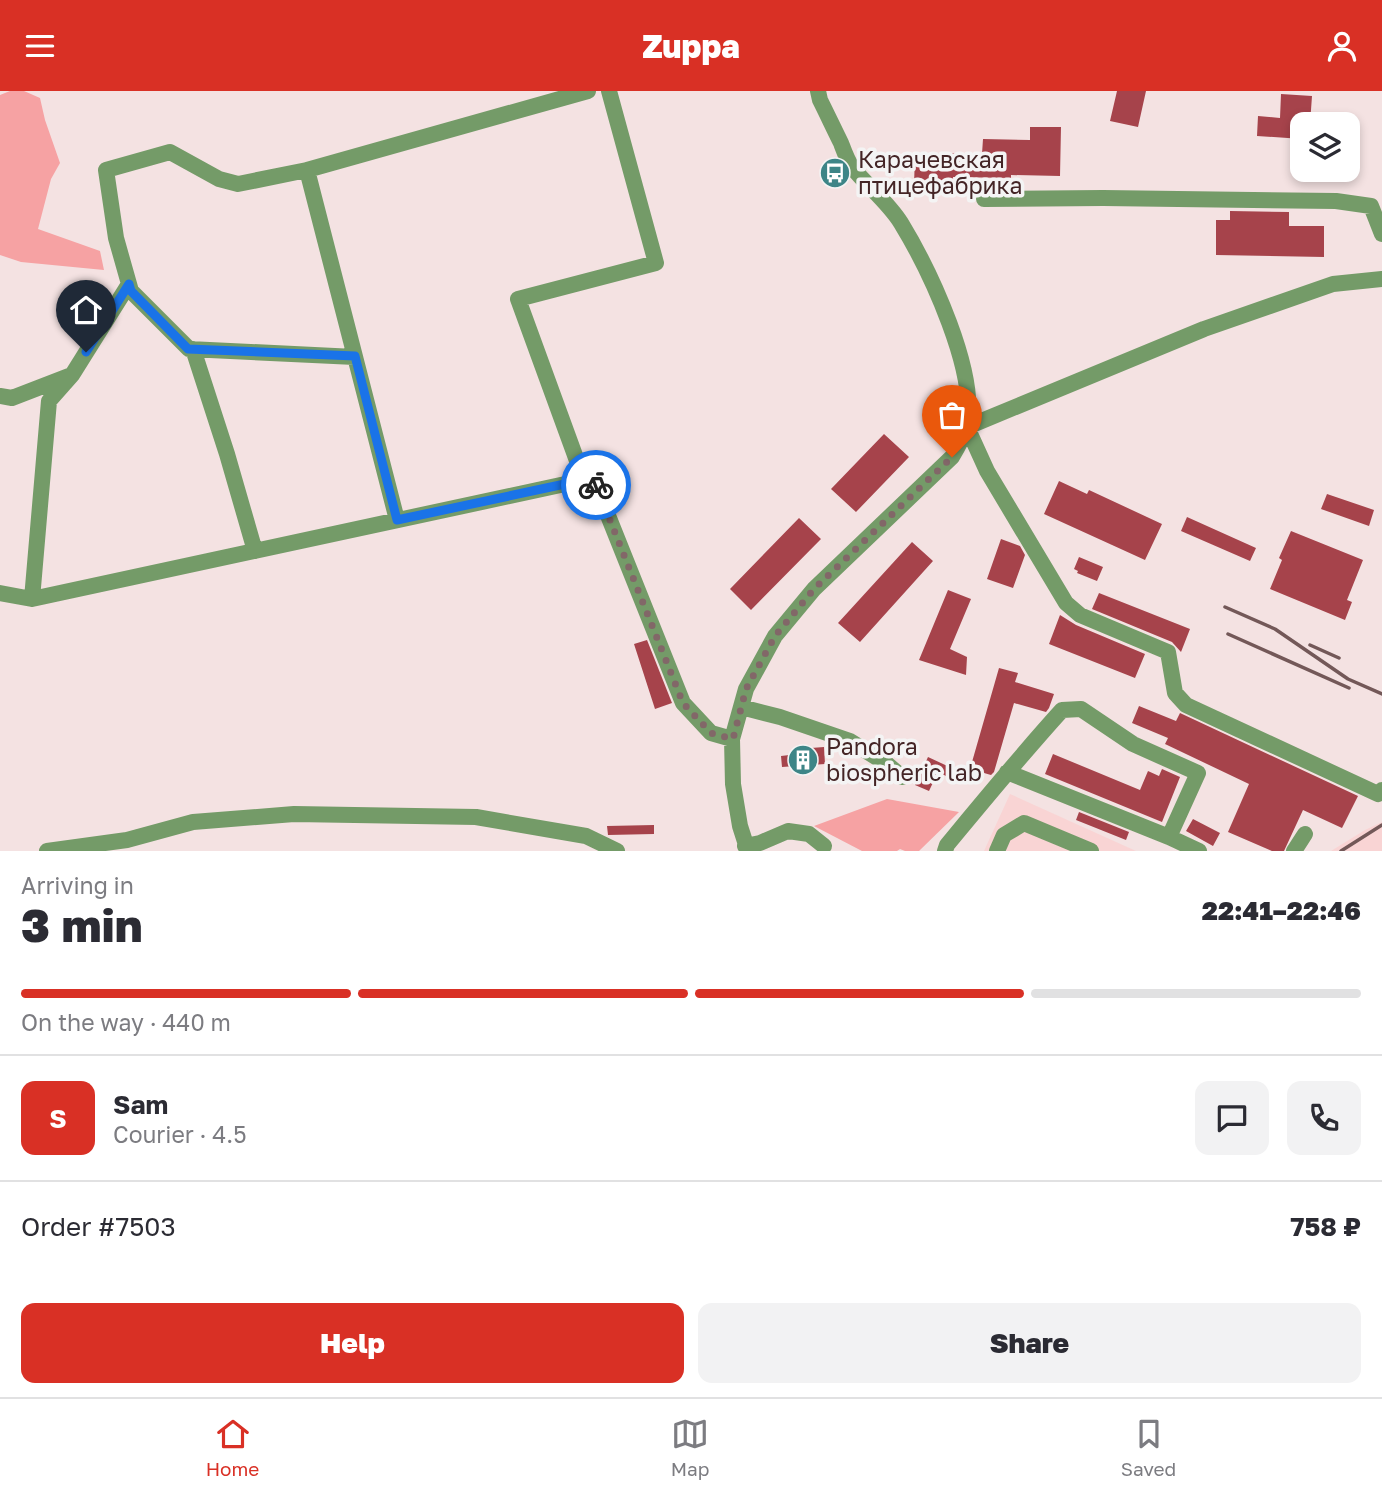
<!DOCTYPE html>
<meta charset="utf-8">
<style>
body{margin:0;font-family:"Golos Text",sans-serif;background:#f2f2f3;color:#2b2b33;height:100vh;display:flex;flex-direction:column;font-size:26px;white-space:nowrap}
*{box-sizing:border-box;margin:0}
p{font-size:23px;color:#7c7c81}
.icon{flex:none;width:38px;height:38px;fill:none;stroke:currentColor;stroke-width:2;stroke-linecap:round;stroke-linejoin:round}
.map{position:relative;height:760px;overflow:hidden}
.side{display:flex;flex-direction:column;background:#fff;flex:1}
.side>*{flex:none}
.buttons{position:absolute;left:1290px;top:21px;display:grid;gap:14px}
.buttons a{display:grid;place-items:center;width:70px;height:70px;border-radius:14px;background:#fff;box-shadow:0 4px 10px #0003;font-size:35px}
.pin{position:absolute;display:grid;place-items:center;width:60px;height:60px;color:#fff;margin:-72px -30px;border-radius:50% 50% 50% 0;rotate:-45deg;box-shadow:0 0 7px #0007}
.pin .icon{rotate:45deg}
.courier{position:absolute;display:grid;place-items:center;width:70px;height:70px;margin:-35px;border:5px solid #1a73e8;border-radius:50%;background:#fff;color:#222;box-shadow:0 2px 9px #0007}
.headline em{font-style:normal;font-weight:800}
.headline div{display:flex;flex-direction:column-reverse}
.headline{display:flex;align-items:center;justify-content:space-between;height:119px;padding:0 21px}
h1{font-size:46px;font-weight:800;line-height:52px}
.bar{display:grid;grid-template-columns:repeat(4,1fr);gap:10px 7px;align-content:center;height:84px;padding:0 21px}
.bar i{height:9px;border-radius:5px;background:#e1e1e2}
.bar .selected{background:#d93025}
.bar p{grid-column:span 4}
.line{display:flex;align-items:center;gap:18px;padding:0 21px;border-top:2px solid #e1e1e2}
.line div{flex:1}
.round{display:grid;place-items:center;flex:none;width:74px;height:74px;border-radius:14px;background:#f2f2f3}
.action{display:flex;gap:14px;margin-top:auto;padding:14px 21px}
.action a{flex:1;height:80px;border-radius:14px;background:#d93025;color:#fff;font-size:28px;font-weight:800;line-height:80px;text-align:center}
.action a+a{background:#f2f2f3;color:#2b2b33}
header{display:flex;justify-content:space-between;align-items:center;height:91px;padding:0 21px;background:#d93025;color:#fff;font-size:32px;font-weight:800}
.menu{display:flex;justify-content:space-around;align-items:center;height:98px;border-top:2px solid #e1e1e2;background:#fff;font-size:19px;color:#7c7c81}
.menu a{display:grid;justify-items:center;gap:4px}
.menu .selected{color:#d93025}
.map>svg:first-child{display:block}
.built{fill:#f9d4d4}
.green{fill:#f6a2a3}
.building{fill:#a6434b}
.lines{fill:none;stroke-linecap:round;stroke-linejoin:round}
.minor{stroke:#749b68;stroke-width:16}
.rail{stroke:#735858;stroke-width:3.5}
.done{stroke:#826768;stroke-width:7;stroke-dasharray:0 12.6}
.route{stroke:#1a73e8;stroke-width:9}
.labels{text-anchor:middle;stroke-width:7;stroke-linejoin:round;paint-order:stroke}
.poi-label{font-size:23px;fill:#442526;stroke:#f4f4f4;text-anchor:start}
</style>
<header><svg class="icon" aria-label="menu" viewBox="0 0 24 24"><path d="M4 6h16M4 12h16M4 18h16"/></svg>Zuppa<svg class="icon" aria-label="person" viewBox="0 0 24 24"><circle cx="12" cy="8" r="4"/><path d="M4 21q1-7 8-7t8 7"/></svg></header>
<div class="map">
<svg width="1382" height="760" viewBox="0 0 1382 760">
<rect width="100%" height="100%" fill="#f4e2e2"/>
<path class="built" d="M1010 703 1136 760H984Z
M1382 731V760H1331L1365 739Z"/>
<path class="green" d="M10 0H24L40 7 45 29 60 72 51 88 38 138 100 160 104 179 21 171 0 164V4Z
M887 708 959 721 919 760H905L900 758 897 760H862L814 735Z"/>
<path class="building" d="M1117 0H1146L1138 36 1110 30Z
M1281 3 1312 5 1310 33H1302V48L1257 45 1258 25 1280 27Z
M1030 36H1061L1060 85 1011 84V87L953 86V95L914 94 915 64 933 65V62L982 63 983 48 1030 49Z
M1230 120 1289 121V135H1324V166L1216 164V129H1230Z
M884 343 909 366 856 421 831 398Z
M1059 390 1087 403 1089 399 1162 433 1145 469 1044 423Z
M1327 403 1374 419 1369 435 1321 418Z
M1187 426 1256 457 1250 470 1181 440Z
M799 427 821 448 751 519 730 498Z
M1291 440 1363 469 1347 509 1352 511 1345 529 1270 498 1282 469 1279 467Z
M1001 448 1020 455 1025 464 1013 497 987 488Z
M912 451 933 470 860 551 838 532Z
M1079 466 1103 476 1097 490 1077 482 1078 480 1074 478Z
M948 499 971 508 950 558 967 566 966 584 919 569Z
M1099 502 1190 538 1181 561 1172 551 1092 518Z
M1060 524 1076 534 1145 563 1135 587 1049 553Z
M647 549 672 612 655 618 634 553Z
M999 577 1018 582 1015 591 1054 603 1049 617 1046 621 1014 612 994 681 991 684 970 678Z
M1139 615 1176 630 1180 622 1358 705 1342 737 1303 719 1284 760H1272L1228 741 1249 693 1165 653 1168 647 1132 632Z
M824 656 825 673 782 676 781 665 798 663V658Z
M1053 663 1140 699 1148 680 1159 685 1162 678 1180 686 1162 731 1045 683Z
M928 666 956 679 952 688 938 681 929 700 915 694Z
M1079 721 1129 741 1126 749 1076 729Z
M1193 728 1220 742 1213 755 1186 740Z
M654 734V743L608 744 607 735Z"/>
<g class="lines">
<path class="minor" d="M307 79 238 93 219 88 170 61 106 79 116 147 131 200 189 258 355 266
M984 108 1103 107 1336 110 1371 115 1382 143
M1382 188 1333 193 1204 238 967 336 987 380 1066 512 1080 524 1168 561 1175 602 1186 614 1378 703 1382 699
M193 258 227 363 255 460
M0 305 12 307 69 285
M584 389 518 208 656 172 609 0
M397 429 307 79 588 0
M0 502 32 508 593 387 683 612 711 642 732 648
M32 508 49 310 72 284 129 193
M741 616 780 626 850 650 887 673 902 686
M1169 746 1199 760
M745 755 760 752 788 740 809 743 824 755
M47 760 127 749 193 731 294 723 476 726 586 745 617 760
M748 760 740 735 733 693 732 648 746 598 775 545 814 498 952 366C958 356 963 347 966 337 980 284 929 178 901 132 888 111 867 95 852 76 847 69 844 60 841 52 834 38 827 23 820 9L818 0
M945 760 947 754C985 708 1022 663 1062 619L1081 618 1133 653 1198 682 1169 746 1007 681
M997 760 1004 744 1024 732 1091 760
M1294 760 1305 743"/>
<path class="rail" d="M1225 516 1275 538 1348 588 1382 603
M1228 543 1349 597
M1310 554 1339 567
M1341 760 1382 734"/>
</g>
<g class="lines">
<path class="done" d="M596 394 683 612 711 642 733 648 746 598 775 545 814 498 952 366"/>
<path class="route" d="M86 261 129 193 131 200 188 258 355 265 397 429 593 387 596 394"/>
</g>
<defs>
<g id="bus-disc" transform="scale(1.575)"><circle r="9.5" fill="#3d8587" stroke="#f4f4f4"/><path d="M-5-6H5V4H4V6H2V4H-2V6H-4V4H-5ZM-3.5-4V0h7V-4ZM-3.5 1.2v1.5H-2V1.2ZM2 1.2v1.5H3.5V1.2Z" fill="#fff"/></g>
<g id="building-disc" transform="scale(1.575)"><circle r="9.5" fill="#3d8587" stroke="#f4f4f4"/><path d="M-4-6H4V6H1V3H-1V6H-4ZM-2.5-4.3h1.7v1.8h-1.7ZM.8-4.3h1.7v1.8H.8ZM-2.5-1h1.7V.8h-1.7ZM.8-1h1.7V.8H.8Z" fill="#fff"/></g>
</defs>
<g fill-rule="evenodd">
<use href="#bus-disc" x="835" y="82"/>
<use href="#building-disc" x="803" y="669"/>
</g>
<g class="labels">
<g class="poi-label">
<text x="858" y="77">Карачевская<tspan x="858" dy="26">птицефабрика</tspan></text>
<text x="826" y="664">Pandora<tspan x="826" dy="26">biospheric lab</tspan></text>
</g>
</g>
</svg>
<div class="buttons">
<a><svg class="icon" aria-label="layers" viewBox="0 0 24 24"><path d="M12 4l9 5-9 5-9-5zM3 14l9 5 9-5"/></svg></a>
</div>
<div class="pin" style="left:952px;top:366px;background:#ea580c"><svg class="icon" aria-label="bag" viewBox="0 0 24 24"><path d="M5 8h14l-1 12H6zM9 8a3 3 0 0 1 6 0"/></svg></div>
<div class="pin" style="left:86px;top:261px;background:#1f2937"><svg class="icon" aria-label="home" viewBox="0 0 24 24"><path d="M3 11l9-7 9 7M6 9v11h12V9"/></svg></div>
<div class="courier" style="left:596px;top:394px"><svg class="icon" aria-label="bike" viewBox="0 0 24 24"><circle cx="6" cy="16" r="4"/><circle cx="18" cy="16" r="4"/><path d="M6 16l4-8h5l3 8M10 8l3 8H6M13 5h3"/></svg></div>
</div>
<section class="side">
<div class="headline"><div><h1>3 min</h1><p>Arriving in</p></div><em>22:41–22:46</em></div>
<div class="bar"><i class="selected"></i><i class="selected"></i><i class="selected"></i><i></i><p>On the way · 440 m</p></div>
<div class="line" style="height:126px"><b class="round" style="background:#d93025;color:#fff">S</b><div><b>Sam</b><p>Courier · 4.5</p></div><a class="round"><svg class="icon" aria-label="chat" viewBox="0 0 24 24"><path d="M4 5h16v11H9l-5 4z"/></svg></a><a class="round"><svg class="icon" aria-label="phone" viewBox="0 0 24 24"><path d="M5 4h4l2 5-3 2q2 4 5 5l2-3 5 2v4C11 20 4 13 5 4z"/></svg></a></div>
<div class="line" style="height:91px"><div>Order #7503</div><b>758 ₽</b></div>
<div class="action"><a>Help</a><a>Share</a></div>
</section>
<nav class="menu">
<a class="selected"><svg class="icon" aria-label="home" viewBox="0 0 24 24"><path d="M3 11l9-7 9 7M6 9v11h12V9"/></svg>Home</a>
<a><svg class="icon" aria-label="map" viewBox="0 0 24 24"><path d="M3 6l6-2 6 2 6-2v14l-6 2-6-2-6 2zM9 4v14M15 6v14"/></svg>Map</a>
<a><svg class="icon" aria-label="saved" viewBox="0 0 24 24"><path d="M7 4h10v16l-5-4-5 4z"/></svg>Saved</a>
</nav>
